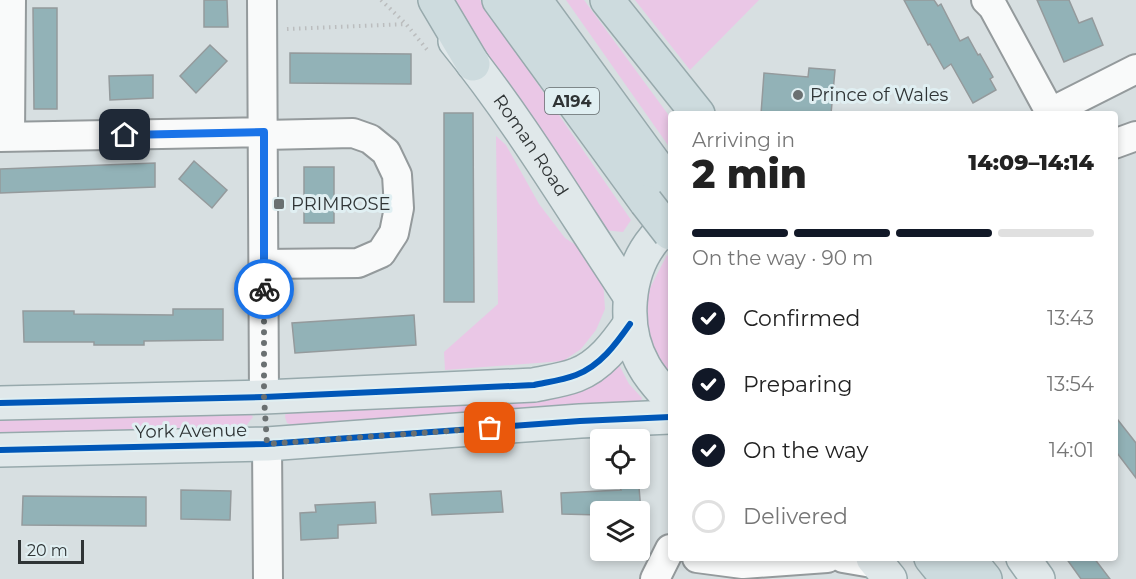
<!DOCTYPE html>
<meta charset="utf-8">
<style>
body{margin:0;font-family:Montserrat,sans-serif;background:#f6f6f6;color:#222;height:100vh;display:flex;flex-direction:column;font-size:22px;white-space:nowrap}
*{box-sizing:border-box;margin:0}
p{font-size:20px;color:#767676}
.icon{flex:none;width:33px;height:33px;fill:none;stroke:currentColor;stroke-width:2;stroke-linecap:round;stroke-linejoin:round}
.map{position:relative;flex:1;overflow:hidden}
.side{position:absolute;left:668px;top:111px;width:450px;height:450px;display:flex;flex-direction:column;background:#fff;border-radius:6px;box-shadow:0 3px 9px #0003}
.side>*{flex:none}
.controls{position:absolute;left:590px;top:429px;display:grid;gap:12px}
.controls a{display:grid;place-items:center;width:60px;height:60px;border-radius:6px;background:#fff;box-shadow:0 3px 9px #0003;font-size:30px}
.scale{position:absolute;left:18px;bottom:15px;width:66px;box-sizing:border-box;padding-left:6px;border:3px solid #2f3435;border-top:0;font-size:16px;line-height:21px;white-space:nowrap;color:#2f3435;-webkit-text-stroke:4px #e0eff2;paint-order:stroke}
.pin{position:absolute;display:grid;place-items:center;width:51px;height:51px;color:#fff;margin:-26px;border-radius:12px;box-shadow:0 3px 9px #0006}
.courier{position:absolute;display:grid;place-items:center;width:60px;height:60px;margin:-30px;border:4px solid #1a73e8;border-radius:50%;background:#fff;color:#222;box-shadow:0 2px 8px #0007}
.head em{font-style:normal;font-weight:800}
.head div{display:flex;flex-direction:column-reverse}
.head{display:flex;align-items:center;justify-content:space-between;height:102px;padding:0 24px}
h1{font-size:39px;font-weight:800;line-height:45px}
.bar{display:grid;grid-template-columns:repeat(4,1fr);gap:9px 6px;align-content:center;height:72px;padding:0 24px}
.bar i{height:8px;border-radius:4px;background:#e0e0e0}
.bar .on{background:#111827}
.bar p{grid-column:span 4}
ol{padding:0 24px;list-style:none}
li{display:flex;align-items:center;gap:18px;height:66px}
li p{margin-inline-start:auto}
li .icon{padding:6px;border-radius:50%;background:#111827;color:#fff;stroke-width:4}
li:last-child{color:#767676}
li i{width:33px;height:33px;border:3px solid #e0e0e0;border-radius:50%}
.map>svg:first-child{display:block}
.green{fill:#eac7e6}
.building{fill:#92b2b7;stroke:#949a9c;stroke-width:1.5}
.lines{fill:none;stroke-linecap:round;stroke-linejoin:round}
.minor-casing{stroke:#949a9c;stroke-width:32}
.major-casing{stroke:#97a9ac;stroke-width:36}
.highway-casing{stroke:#97a9ac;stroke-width:36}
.path{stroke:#bbbdbe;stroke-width:4;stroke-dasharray:1.5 4.5;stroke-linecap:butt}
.minor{stroke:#f9fafa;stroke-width:28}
.major{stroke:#e0e8ea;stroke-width:33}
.highway{stroke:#cddbde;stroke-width:33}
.highway-bridge-casing{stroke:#97a9ac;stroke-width:36;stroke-linecap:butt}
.highway-bridge{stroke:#cddbde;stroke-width:33}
.cycleway-casing{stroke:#e0eff2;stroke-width:10}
.cycleway{stroke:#0057b8;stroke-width:6}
.done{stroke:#6a7071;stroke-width:6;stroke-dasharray:0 10.8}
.route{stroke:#1a73e8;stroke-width:8}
.poi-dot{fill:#6a7071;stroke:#e0eff2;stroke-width:2}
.labels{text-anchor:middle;stroke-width:6;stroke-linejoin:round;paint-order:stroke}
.shield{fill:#e0eff2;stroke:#646c6e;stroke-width:1.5}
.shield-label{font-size:16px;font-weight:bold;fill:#2f3435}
.poi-label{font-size:18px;fill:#2f3435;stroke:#e0eff2;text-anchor:start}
.street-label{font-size:18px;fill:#2f3435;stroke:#e0eff2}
</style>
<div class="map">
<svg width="1136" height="579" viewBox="0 0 1136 579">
<rect width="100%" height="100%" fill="#d7dfe1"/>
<path class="green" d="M451 0H480L631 220 623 232 604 230Z
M566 0H584L670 117V148Z
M635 0H759L690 70Z
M496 136 506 145 539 204 565 238 591 255 603 280 605 309 596 330 581 349 563 361 445 370 444 352 498 304Z
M667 255 670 259V378L645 345 644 313 650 288Z
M618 363 629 384 642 398 637 412 295 426 287 423 285 417 286 411Z
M250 413 253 417 245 427 238 428 0 435V415Z"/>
<path class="building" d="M204 0H227L228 27H204Z
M904 0H934L938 6 941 4 960 41 968 37 978 55 980 54 993 77 990 79 996 90 973 103 951 64 944 69 930 44 928 45Z
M1037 0H1069L1079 23 1092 18 1103 45 1064 62Z
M33 8H57V109H34Z
M210 45 227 61 196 93 180 76Z
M290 53 411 54V84L290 83Z
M809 68 835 70 831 114H761L764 73 808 77Z
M153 75V98L110 100 109 76Z
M444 113H473L474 302H444Z
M194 161 227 190 212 208 179 179Z
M155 163V187L0 193V169Z
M304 167H334V223H304Z
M173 309H223V340L144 341V345H94V342H24L23 311H74V314L173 315Z
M414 315 416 345 295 353 292 323Z
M1114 415 1136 443V478L1114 449Z
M639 487 641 512H600V515L562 514 561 493 621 490 620 488Z
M181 490 231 491 230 520 181 519Z
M501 491 503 512 432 515 430 494Z
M23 496 146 497V526L22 525Z
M375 502 376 523 338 525V538L301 540 300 513 316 512 315 505Z
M1066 558H1094L1110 579H1081Z"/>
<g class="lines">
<g class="minor-casing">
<path id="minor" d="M262 0 264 397
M986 0 993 7 1050 112
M1047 114 1136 69
M264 135 353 133 370 139 386 152 397 175 399 208 394 233 381 253 358 263 264 264
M0 137 264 132
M10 137 11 0
M1114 144 1136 136
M267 444 268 579
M697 558 743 564 827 558
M843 558 878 564
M655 579 670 549"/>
</g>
<g class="major-casing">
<g id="major">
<path id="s1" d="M455 41C520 121 573 211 630 296"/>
<path d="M670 223C665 228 659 233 654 239 626 273 622 328 644 366 651 379 661 389 670 399"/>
<path d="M0 403 264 397 534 385C548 382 563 380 576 375 600 366 616 344 630 324"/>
<path d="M0 450 267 444 580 421 670 417"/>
<path d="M873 558 890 579"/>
<path d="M1023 558 1038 579"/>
</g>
</g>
<g class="highway-casing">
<path id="highway" d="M435 0 473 64
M499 0 646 202
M535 0 670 185
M607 0 698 114
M931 558 948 579
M968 558 985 579"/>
</g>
<path class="path" d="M381 0 406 24 429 52
M287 29 406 24"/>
<use href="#minor" class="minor"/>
<use href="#major" class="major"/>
<use href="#highway" class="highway"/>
<g class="highway-bridge-casing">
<path id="highway-bridge" d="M646 202 670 233"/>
</g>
<use href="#highway-bridge" class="highway-bridge"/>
<g class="cycleway-casing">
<path id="cycleway" d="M0 403 264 397 534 385C548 382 563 380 576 375 600 366 616 344 630 324
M0 450 267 444 580 421 670 417"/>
</g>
<use href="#cycleway" class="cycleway"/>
</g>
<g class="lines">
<path class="done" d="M264 289V397L267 444 490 428"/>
<path class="route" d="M125 135 264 132V289"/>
</g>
<g class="poi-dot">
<circle cx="798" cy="95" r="6"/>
<rect x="273" y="198" width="12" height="12" rx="3"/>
</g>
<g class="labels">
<rect class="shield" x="545" y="88" width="54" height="26" rx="4.5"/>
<g class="shield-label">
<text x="572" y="107">A194</text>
</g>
<g class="poi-label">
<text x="810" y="101">Prince of Wales</text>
<text x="291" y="210">PRIMROSE</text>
</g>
<g class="street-label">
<text dy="6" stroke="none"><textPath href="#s1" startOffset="129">Roman Road</textPath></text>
<text transform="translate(191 431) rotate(-1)" y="6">York Avenue</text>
</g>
</g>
</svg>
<div class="controls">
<a><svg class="icon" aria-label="locate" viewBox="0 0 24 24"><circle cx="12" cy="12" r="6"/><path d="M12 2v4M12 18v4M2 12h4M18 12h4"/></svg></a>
<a><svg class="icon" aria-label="layers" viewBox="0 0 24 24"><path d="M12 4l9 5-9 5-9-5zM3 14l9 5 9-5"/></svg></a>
</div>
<div class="scale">20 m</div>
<div class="pin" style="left:490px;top:428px;background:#ea580c"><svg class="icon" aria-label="bag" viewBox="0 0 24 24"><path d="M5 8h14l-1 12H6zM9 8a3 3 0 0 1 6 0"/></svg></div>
<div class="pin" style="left:125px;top:135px;background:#1f2937"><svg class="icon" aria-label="home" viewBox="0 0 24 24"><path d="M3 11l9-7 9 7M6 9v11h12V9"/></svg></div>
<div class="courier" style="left:264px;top:289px"><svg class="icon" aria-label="bike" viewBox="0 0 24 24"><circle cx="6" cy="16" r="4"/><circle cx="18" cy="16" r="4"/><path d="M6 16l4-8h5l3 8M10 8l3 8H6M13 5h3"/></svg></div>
<section class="side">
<div class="head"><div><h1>2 min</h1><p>Arriving in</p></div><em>14:09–14:14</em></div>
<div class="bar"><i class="on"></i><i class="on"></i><i class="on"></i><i></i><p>On the way · 90 m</p></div>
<ol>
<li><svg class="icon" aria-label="check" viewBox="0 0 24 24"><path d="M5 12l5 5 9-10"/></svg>Confirmed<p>13:43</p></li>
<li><svg class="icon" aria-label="check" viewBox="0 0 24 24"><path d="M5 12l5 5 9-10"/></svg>Preparing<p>13:54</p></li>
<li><svg class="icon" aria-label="check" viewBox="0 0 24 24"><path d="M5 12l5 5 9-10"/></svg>On the way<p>14:01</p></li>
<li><i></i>Delivered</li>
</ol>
</section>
</div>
